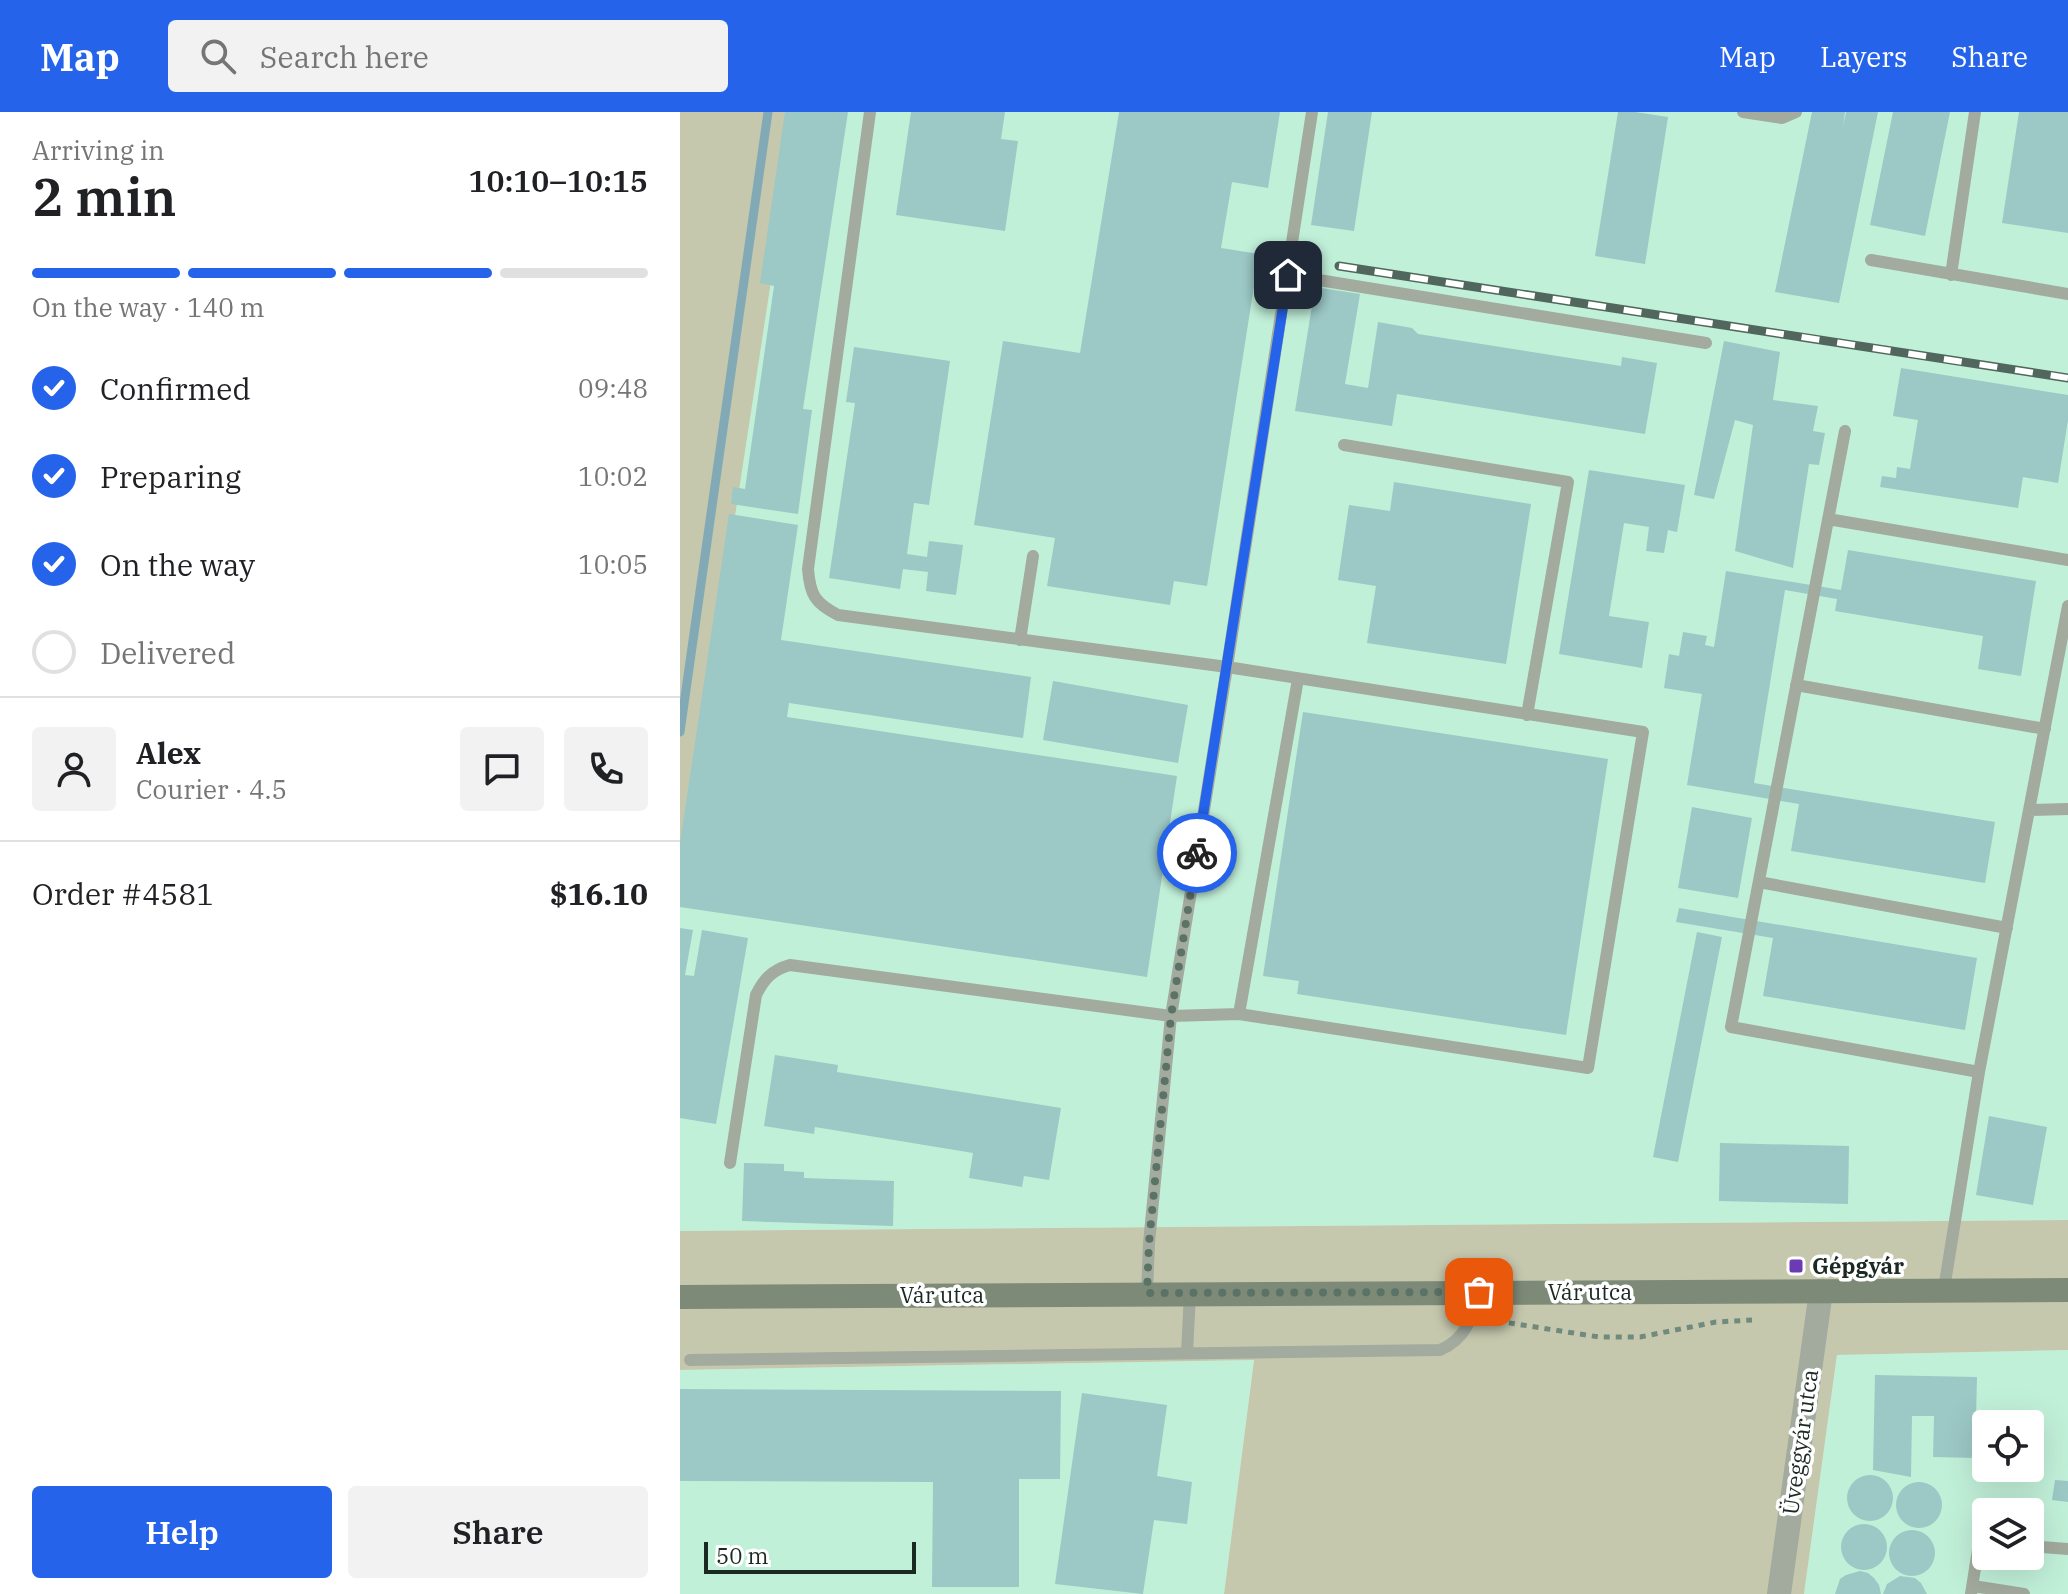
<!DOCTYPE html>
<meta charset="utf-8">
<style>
body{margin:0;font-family:"IBM Plex Serif",serif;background:#f2f2f2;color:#202124;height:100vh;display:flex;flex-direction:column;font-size:30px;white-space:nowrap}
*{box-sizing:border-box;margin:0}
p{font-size:26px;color:#757577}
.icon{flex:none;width:44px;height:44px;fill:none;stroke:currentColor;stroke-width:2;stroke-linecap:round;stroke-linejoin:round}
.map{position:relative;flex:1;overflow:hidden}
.side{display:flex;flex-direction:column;background:#fff;width:680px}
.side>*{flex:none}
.fabs{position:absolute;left:1292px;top:1298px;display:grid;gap:16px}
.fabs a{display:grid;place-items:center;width:72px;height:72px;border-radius:8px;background:#fff;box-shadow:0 8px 32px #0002;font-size:40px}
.scale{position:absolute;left:24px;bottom:20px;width:212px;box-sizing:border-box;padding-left:8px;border:4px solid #1a2922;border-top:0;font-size:22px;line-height:28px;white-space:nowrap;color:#1a2922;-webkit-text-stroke:6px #fff;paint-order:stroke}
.pin{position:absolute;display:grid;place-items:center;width:68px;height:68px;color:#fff;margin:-34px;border-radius:16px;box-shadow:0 4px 12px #0006}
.courier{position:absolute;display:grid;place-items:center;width:80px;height:80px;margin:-40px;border:6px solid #2563eb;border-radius:50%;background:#fff;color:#222;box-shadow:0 2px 10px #0007}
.overview em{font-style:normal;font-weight:600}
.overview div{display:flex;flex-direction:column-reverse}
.overview{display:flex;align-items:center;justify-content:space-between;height:136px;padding:0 32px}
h1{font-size:52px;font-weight:600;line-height:60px}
.bar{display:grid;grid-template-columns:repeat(4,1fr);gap:12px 8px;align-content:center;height:96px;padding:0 32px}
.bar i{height:10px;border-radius:6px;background:#e0e0e0}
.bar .selected{background:#2563eb}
.bar p{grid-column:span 4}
.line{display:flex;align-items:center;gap:20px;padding:0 32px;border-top:2px solid #e0e0e0}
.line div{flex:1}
.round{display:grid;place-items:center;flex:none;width:84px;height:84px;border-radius:8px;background:#f2f2f2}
ol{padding:0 32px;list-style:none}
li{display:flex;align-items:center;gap:24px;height:88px}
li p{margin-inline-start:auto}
li .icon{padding:8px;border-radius:50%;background:#2563eb;color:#fff;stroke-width:4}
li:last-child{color:#757577}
li i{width:44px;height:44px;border:4px solid #e0e0e0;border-radius:50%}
.button{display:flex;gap:16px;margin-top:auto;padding:16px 32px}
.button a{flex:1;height:92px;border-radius:8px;background:#2563eb;color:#fff;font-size:32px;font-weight:600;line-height:92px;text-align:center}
.button a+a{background:#f2f2f2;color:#202124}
header{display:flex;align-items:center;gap:48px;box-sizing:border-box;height:112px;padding:0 40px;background:#2563eb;color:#fff}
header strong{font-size:38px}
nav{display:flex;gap:44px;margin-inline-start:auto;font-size:28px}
.search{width:560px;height:72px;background:#f2f2f2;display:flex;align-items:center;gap:20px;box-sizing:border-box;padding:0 28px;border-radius:8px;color:#757577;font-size:30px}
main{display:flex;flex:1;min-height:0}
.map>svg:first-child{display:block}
.built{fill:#c1f0d9;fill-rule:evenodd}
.green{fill:#c6c8ae}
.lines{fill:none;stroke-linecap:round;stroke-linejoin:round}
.stream{stroke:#82aab6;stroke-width:9}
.building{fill:#9cc8c5}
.path{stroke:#708a7d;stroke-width:5;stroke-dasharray:6 6;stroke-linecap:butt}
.lane{stroke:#a2ab9e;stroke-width:12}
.street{stroke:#a2ab9e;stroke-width:24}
.secondary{stroke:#7c8a77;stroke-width:24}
.rail-casing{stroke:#51675d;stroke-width:9}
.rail{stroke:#fff;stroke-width:6;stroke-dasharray:18;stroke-linecap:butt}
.done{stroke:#5b7267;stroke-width:8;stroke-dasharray:0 14.4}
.route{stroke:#2563eb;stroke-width:10}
.poi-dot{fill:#6b3bb3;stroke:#fff;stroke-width:3}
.labels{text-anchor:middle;stroke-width:7;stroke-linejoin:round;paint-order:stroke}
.poi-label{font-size:22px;font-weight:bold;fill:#1a2922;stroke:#fff;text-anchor:start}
.street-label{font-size:22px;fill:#1a2922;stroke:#fff}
</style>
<header>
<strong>Map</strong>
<div class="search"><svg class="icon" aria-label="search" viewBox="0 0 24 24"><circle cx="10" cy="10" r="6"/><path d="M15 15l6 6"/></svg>Search here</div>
<nav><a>Map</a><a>Layers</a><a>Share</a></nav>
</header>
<main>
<section class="side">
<div class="overview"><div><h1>2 min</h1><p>Arriving in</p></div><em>10:10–10:15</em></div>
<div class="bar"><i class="selected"></i><i class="selected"></i><i class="selected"></i><i></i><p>On the way · 140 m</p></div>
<ol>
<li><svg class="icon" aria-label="check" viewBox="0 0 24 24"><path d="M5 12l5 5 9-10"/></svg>Confirmed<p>09:48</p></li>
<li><svg class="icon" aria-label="check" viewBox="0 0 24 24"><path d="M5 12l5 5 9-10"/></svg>Preparing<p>10:02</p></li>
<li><svg class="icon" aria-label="check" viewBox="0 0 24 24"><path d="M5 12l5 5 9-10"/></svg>On the way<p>10:05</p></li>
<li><i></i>Delivered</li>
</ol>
<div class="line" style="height:144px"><a class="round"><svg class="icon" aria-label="person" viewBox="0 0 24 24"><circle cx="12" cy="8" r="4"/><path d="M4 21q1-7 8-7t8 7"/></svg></a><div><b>Alex</b><p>Courier · 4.5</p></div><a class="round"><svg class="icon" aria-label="chat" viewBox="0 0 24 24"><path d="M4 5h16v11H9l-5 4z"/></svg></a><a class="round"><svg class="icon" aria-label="phone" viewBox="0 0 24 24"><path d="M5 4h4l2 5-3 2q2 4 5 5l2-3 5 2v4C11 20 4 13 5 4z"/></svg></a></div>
<div class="line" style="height:104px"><div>Order #4581</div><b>$16.10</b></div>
<div class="button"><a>Help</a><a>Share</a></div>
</section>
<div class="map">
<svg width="1388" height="1482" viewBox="0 0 1388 1482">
<rect width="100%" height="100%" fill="#d3fae7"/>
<path class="built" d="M117 0H1388V1108L0 1119V764Z
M1388 1238V1482H1124L1157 1243ZM1306 1312H1350V1356H1306ZM1306 1400H1350V1444H1306Z
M574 1248 544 1482H0V1258Z"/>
<path class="green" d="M0 0H117L0 764Z
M1388 1108V1238L1157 1243 1124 1482H544L574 1248 0 1258V1119Z"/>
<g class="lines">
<path class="stream" d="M0 620 88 0"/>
</g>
<path class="building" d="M105 0H168L123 297 132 298 118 402 51 392 53 375 65 377 94 174 80 171Z
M231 0H325L321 27 338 29 325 119 216 103Z
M439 0H600L588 76 552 70 541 136 579 142 527 474 494 469 490 493 367 474 375 426 294 413 323 229 400 241Z
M648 0H692L674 119 631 113Z
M938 0H955L988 5 965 152 915 144Z
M1132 0H1165L1163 15 1166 0H1198L1159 191 1095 180Z
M1213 0H1270L1245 124 1190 113Z
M1339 0H1388V121L1322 111Z
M635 175 680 182 665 272 688 276 698 210 732 216 738 222 941 254 942 245 977 251 965 322 717 282 712 314 615 299Z
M1044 229 1100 240 1093 288 1138 294 1133 319 1145 321 1139 353 1129 352 1113 456 1055 439 1073 313 1055 308 1034 387 1014 383Z
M174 235 270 249 249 393 234 391 227 442 247 445 249 429 283 433 276 483 246 479 248 460 223 457 220 477 149 466 175 291 166 290Z
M1221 256 1388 283V308L1378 371 1343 365 1338 396 1200 375 1202 364 1216 366 1217 355 1230 357 1238 308 1213 304Z
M909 358 1005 373 997 420 988 418 984 441 966 439 969 415 944 411 929 504 969 510 962 556 879 542Z
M714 370 851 392 826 552 687 531 696 474 658 468 669 393 710 399Z
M49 402 118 413 101 528 351 565 343 626 109 591 107 605 497 664 467 865 0 795V731Z
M1168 438 1356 469 1341 564 1298 557 1303 524 1155 499 1157 487 1105 478 1074 671 1315 710 1305 771 1111 739 1119 692 1007 673 1022 582 984 576 989 542 999 544 1003 520 1027 524 1025 533 1034 535 1046 459 1161 478Z
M373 569 508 593 498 651 363 628Z
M623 600 928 647 886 923 617 882 619 869 583 864Z
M1012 695 1072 706 1058 786 998 776Z
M999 796 1297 846 1285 918 1083 884 1093 826 996 810Z
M0 816 13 818 5 863 14 864 22 818 68 826 36 1012 0 1006Z
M1017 820 1042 825 998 1050 973 1045Z
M95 943 158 953 157 960 381 996 369 1068 344 1064 342 1075 289 1066 293 1041 135 1015 134 1022 84 1014Z
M1309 1004 1367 1015 1353 1093 1296 1083Z
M1040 1031 1169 1034 1168 1092 1039 1089Z
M64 1051 104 1052V1059L124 1060V1066L214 1069 213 1114 62 1109Z
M1195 1263 1297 1265 1295 1346 1253 1345 1254 1304H1232L1231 1365 1193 1358Z
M0 1277 381 1279 380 1367H339V1475H252L253 1370 0 1369Z
M402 1281 487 1293 477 1364 512 1370 507 1412 474 1408 463 1482 375 1472Z
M1167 1386a23 23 0 1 1 46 0a23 23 0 1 1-46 0Z
M1375 1368 1388 1369V1390L1372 1388Z
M1216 1393a23 23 0 1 1 46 0a23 23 0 1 1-46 0Z
M1161 1435a23 23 0 1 1 46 0a23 23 0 1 1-46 0Z
M1209 1441a23 23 0 1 1 46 0a23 23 0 1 1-46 0Z
M1180 1459 1188 1461 1194 1466 1199 1473 1201 1482H1155L1160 1467 1166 1463Z
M1220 1464 1235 1466 1241 1471 1247 1482H1203L1207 1472Z"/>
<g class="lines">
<path class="path" d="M817 1209 919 1225H960L1036 1210 1072 1208"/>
<path class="lane" d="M1063 0 1102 6 1116 0
M1191 148 1388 182
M608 163 1026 231
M1271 163 1295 0
M1165 319 1051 915 1299 960
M664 333 888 370 847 603
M1148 407 1388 448
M340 528 353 444
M1116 573 1365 617
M1349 698 1388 697
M1079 770 1327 816
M559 902 618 567
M50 1051 76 883C84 867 92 858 110 853L491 904 559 902 908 956 963 620 547 555 158 503C135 491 130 483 128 457L190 0
M1264 1177 1299 960 1388 494
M467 1181 469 1131 491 904 547 555 632 0
M507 1241 510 1181
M10 1248 760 1238C786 1227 792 1206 799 1180
M1350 1434 1388 1437
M1293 1474 1344 1482
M1291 1482 1305 1393"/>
<path class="street" d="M1099 1482 1141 1179"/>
<path class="secondary" d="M0 1185 1388 1178"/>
<g class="rail-casing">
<path id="rail" d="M659 154 1388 266"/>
</g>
<use href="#rail" class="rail"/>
</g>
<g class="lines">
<path class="done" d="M517 741 491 904 469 1131 467 1181 799 1180"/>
<path class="route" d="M517 741 608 163"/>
</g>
<rect class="poi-dot" x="1108" y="1146" width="16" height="16" rx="4"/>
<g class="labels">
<g class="poi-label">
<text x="1132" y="1162">Gépgyár</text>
</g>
<g class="street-label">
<text x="910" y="1188">Vár utca</text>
<text x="262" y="1191">Vár utca</text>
<text transform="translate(1120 1330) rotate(-82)" y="8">Üveggyár utca</text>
</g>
</g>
</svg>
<div class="fabs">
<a><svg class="icon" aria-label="locate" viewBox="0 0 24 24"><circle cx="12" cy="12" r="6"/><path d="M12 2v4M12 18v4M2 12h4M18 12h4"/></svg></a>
<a><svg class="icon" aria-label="layers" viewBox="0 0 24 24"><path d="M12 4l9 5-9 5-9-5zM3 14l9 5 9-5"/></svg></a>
</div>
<div class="scale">50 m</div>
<div class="pin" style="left:799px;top:1180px;background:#ea580c"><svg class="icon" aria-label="bag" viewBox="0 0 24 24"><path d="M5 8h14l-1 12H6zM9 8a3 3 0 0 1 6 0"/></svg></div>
<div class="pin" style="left:608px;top:163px;background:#1f2937"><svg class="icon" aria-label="home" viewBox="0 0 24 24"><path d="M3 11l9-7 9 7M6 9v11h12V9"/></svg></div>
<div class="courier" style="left:517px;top:741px"><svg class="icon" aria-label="bike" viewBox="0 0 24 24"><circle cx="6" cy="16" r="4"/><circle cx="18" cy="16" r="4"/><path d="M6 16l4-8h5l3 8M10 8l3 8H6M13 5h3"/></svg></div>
</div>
</main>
